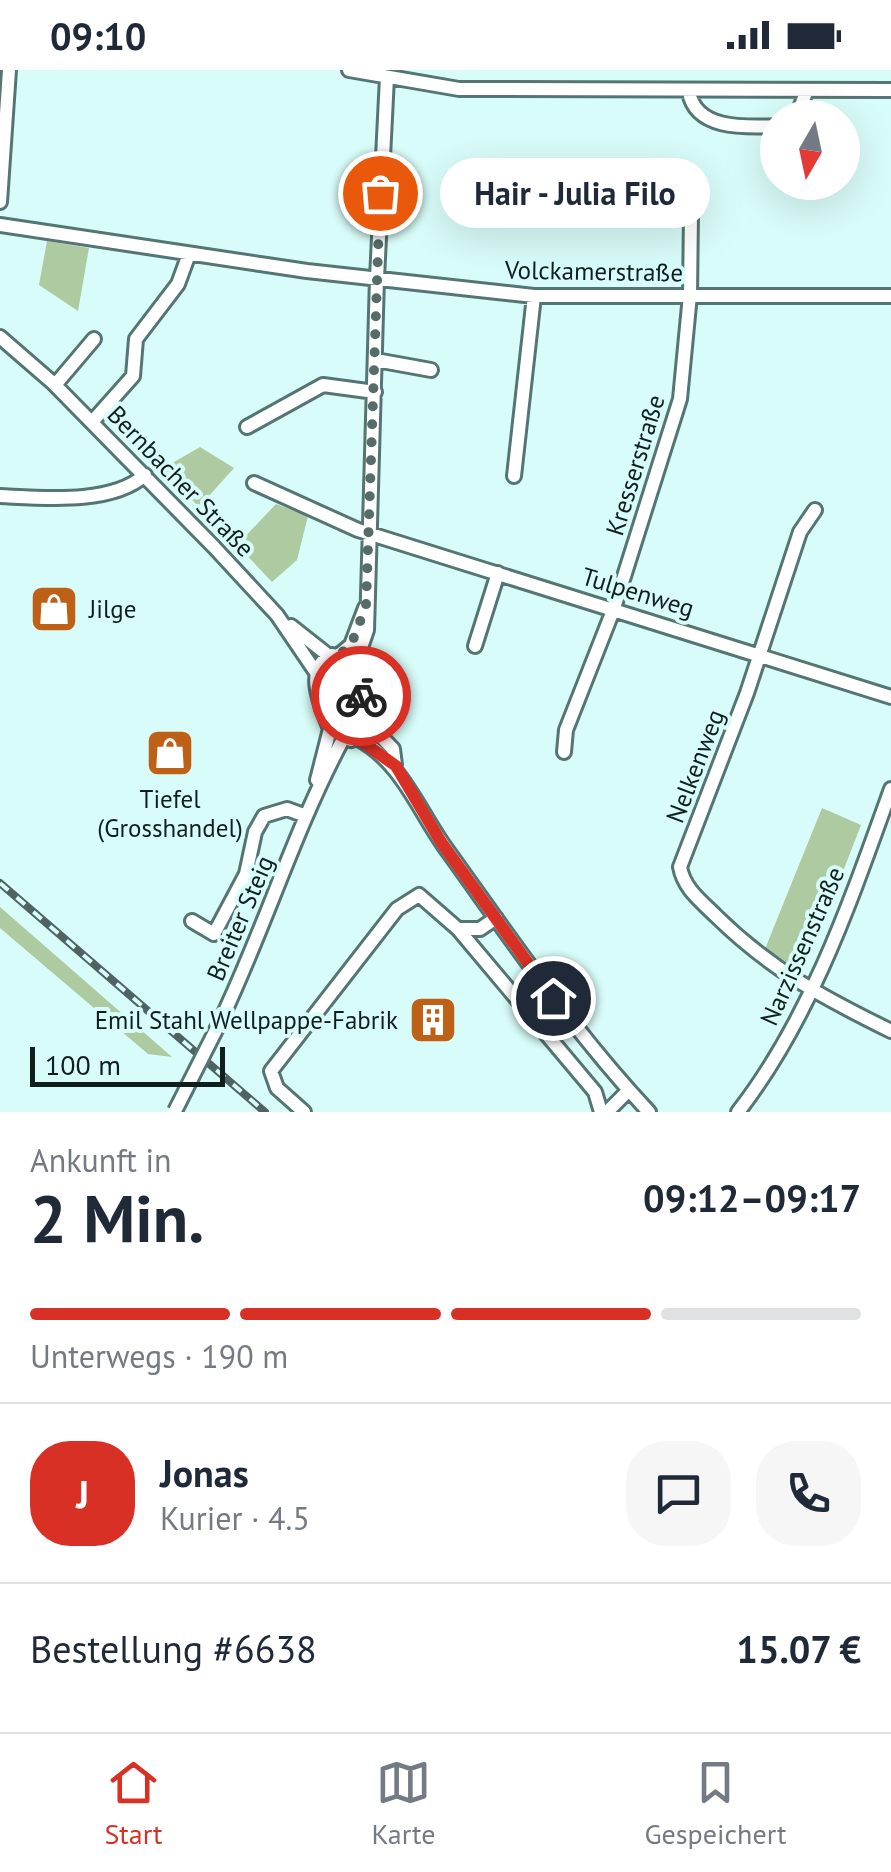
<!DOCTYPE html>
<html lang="de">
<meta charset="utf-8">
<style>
body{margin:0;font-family:"PT Sans",sans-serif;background:#f6f6f7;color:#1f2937;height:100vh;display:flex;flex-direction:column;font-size:38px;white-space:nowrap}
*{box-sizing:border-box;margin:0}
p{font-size:32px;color:#747a83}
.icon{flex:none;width:55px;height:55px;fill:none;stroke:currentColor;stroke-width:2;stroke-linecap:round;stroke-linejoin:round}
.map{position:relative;height:1042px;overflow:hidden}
.drawer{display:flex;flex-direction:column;background:#fff;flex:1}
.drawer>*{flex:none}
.needle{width:65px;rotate:189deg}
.tools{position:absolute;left:760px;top:30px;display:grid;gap:20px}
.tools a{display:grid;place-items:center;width:100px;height:100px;border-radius:50%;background:#fff;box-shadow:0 10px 40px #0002;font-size:50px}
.scale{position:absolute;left:30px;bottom:25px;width:195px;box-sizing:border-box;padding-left:10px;border:5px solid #101e1d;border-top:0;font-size:28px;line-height:35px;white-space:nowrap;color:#101e1d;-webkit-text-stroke:8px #d8fcf9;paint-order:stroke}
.pin{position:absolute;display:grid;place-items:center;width:85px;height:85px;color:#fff;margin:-42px;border:5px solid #fff;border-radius:50%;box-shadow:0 2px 10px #0007}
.courier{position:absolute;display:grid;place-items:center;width:100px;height:100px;margin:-50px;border:8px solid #d93025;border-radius:50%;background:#fff;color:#222;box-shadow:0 2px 12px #0007}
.bubble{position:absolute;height:70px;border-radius:35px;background:#fff;box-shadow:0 10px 40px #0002;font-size:32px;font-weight:700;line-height:70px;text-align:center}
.headline em{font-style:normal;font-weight:700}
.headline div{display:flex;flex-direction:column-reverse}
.headline{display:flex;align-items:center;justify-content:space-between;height:170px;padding:0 30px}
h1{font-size:65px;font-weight:700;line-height:75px}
.bar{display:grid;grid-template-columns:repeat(4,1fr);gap:15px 10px;align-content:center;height:120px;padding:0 30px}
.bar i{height:12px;border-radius:8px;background:#e0e1e3}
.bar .active{background:#d93025}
.bar p{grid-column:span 4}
.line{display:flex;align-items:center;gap:25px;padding:0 30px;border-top:2px solid #e0e1e3}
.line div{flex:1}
.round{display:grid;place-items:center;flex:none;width:105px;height:105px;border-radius:40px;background:#f6f6f7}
.status{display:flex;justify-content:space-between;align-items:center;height:70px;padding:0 50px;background:#fff;direction:ltr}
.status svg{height:28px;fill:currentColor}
.dock{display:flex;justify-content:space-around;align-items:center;height:140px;border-top:2px solid #e0e1e3;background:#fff;font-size:28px;color:#747a83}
.dock a{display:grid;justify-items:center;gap:5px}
.dock .active{color:#d93025}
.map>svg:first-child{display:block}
.green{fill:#aecaa0}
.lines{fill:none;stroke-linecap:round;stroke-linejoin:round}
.minor-casing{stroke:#557573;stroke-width:18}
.minor{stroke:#fff;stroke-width:12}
.rail-casing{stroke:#4f6462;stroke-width:8}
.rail{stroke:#d8fcf9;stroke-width:4;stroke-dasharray:11;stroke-linecap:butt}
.minor-bridge-casing{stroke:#557573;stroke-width:18;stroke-linecap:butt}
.minor-bridge{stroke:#fff;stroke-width:12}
.done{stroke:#566c6a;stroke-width:10;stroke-dasharray:0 18}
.route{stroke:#d93025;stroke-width:12}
.labels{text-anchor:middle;stroke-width:8;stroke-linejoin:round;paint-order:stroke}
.street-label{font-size:25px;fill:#101e1d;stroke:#d8fcf9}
.poi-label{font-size:25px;fill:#101e1d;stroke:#d8fcf9;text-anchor:start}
</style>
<div class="status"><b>09:10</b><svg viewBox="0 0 49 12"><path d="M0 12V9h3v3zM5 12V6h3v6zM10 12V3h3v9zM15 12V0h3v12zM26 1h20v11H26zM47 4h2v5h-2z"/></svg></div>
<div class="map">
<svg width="891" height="1042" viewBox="0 0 891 1042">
<rect width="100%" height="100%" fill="#d8fcf9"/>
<path class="green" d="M47 171 89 178 78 241 39 215Z
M200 377 234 398 199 437 162 399Z
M276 434 308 446 297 490 272 512 237 475Z
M822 738 861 755 811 884 793 896 765 879Z
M0 837 172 987 148 984 0 858Z"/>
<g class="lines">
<g class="minor-casing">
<path id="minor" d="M349 0 459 19 891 20
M689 22C696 61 747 57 778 56
M796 48 807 20
M0 132 9 0
M0 155 307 201 534 226H891
M0 267 53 313 214 477 277 545 315 601
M376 290 431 300
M55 315 94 269
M92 352 133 306 136 269 178 214 189 184
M247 357 323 315 375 322
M514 406 534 226
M254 413 358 460 891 627
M0 426C43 428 111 435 145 405
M815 440 800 462 747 623 680 797C684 819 701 831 716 846 771 900 822 927 891 961
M291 556 329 586
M475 576 498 503
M332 585C361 587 368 637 364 660L351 670 330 659C321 635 303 598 332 585Z
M339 585 351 575 365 538
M354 598 367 560 377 208 387 7
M365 650 393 679 395 695
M357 668C402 692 418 740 447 780 511 869 573 961 649 1042
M564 682 566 660 614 538 680 329 690 225 691 143 682 112
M317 710 330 659
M192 851 214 864 246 804 255 762 264 746 287 739 306 746
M458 859H480L496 848
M219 954C264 861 294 760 343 669
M304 1042 277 1018 271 1001 397 839 419 825 458 859 595 1022 601 1042
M607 1042 629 1020
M738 1042C811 948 851 830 891 719"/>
</g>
<use href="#minor" class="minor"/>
<g class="rail-casing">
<path id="rail" d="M0 813 265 1042"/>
</g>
<use href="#rail" class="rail"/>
<g class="minor-bridge-casing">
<path id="minor-bridge" d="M175 1041 219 954"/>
</g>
<use href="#minor-bridge" class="minor-bridge"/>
</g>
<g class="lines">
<path class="done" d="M361 626 354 598 339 585 351 575 366 536 380 123"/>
<path class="route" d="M361 626 365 650 357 668 396 696 441 772 553 928"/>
</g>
<defs>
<g id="shop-square" transform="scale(2.5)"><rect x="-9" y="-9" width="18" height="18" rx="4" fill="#be6015" stroke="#d8fcf9"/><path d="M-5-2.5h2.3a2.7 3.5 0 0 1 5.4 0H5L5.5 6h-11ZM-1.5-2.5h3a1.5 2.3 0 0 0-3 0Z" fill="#fff"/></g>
<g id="building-square" transform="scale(2.5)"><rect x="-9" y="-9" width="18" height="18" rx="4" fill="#be6015" stroke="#d8fcf9"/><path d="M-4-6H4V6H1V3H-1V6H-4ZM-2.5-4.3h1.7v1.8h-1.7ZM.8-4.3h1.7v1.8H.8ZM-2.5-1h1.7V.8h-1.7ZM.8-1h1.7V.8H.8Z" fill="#fff"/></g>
</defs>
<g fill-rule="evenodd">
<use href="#shop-square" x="54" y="539"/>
<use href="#shop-square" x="170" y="683"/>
<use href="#building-square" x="433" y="950"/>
</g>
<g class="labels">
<g class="street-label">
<text transform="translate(594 201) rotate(1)" y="9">Volckamerstraße</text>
<text transform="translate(635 395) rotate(-73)" y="9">Kresserstraße</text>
<text transform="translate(181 411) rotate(46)" y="9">Bernbacher Straße</text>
<text transform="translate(638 522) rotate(17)" y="9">Tulpenweg</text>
<text transform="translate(695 696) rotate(-69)" y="9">Nelkenweg</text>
<text transform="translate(240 848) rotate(-67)" y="9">Breiter Steig</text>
<text transform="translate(802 876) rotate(-66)" y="9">Narzissenstraße</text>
</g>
<g class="poi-label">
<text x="89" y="548">Jilge</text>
<text x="170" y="738" text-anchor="middle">Tiefel<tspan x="170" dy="29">(Grosshandel)</tspan></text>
<text x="398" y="959" text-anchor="end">Emil Stahl Wellpappe-Fabrik</text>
</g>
</g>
</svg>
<div class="tools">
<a><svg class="needle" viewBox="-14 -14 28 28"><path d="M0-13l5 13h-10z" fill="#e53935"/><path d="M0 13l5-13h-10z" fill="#747a83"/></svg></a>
</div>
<div class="scale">100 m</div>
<div class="pin" style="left:380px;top:123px;background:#ea580c"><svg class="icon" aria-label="bag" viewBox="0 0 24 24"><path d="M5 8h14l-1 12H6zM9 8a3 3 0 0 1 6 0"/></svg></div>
<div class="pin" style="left:553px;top:928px;background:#1f2937"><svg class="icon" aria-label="home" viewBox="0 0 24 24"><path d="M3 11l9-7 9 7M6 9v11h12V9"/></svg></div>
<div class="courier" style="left:361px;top:626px"><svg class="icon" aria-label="bike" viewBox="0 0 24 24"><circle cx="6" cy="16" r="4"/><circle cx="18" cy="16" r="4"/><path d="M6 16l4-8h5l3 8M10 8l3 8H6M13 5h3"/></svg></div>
<div class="bubble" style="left:440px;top:88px;width:270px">Hair - Julia Filo</div>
</div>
<section class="drawer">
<div class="headline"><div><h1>2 Min.</h1><p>Ankunft in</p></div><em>09:12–09:17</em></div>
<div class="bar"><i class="active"></i><i class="active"></i><i class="active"></i><i></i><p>Unterwegs · 190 m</p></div>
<div class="line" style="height:180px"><b class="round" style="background:#d93025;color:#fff">J</b><div><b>Jonas</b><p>Kurier · 4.5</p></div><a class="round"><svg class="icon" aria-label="chat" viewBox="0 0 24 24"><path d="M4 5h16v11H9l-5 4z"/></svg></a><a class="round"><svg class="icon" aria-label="phone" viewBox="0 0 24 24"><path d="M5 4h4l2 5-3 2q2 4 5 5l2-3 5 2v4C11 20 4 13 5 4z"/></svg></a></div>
<div class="line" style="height:130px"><div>Bestellung #6638</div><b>15.07 €</b></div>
</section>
<nav class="dock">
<a class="active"><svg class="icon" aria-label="home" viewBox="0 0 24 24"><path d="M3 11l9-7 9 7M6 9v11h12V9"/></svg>Start</a>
<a><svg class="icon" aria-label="map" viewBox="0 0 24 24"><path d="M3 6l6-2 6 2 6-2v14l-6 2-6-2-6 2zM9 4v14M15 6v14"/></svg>Karte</a>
<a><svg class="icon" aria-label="saved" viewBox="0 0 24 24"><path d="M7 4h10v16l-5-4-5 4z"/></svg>Gespeichert</a>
</nav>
